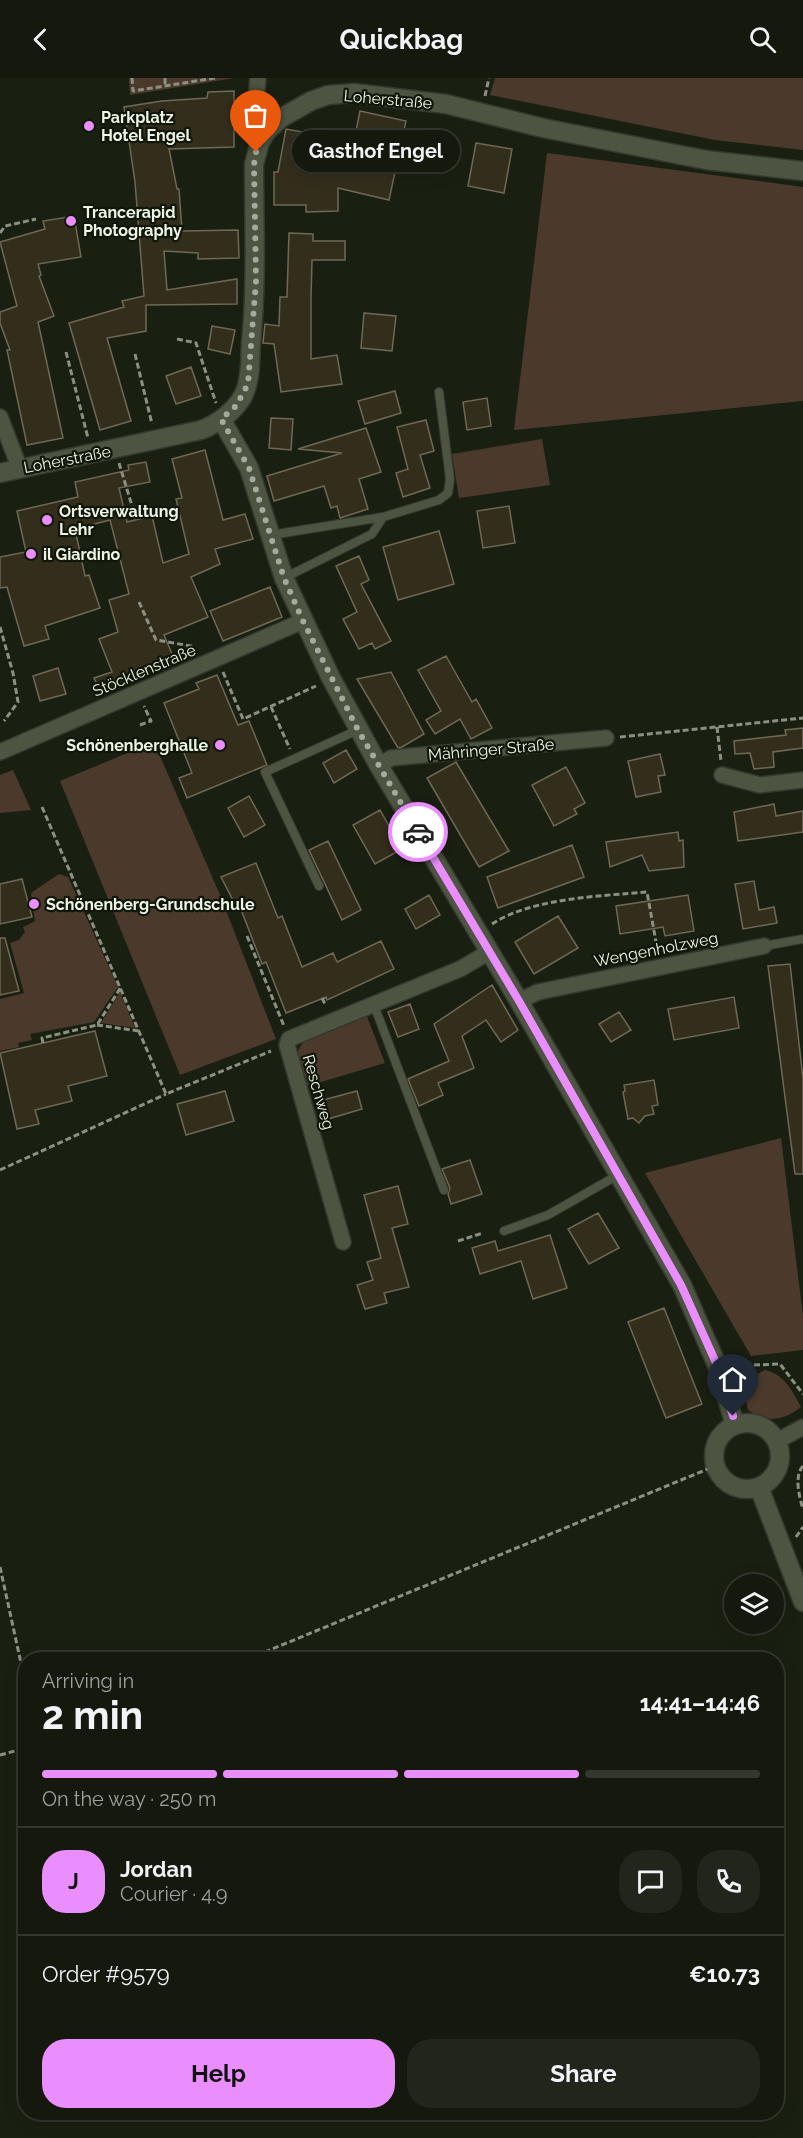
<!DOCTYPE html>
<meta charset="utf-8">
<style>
body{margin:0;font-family:Raleway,sans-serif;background:#21251b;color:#f1f3f6;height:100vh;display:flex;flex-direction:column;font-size:22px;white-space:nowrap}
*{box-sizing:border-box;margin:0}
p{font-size:20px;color:#9da09d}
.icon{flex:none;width:33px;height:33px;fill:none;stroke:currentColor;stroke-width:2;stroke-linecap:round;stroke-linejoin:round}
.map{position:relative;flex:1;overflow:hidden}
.side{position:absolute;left:18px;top:1574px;width:766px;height:468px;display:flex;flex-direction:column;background:#14180d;border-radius:24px;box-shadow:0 3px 15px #0003,0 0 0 2px #33372e}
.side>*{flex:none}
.controls{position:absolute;left:724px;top:1496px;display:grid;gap:12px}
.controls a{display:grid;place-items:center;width:60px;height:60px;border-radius:50%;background:#14180d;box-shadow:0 3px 15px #0003,0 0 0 2px #33372e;font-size:30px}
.pin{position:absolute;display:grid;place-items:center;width:51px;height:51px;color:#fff;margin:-62px -26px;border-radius:50% 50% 50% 0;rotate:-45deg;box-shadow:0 0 6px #0007}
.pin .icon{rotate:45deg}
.courier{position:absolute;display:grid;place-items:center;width:60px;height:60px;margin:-30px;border:4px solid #ea8dfd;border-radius:50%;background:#fff;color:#222;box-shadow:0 2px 8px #0007}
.bubble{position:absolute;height:42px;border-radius:21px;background:#14180d;box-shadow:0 3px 15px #0003,0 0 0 2px #33372e;font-size:20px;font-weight:700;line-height:42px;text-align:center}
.head em{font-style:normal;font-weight:700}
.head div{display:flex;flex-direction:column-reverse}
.head{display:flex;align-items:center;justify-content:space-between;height:102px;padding:0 24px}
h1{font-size:39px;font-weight:700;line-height:45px}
.bar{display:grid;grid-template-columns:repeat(4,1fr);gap:9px 6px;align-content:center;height:72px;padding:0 24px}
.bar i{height:8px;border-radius:4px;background:#33372e}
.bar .selected{background:#ea8dfd}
.bar p{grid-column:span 4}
.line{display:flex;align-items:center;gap:15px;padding:0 24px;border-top:2px solid #33372e}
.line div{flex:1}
.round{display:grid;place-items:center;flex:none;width:63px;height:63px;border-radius:24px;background:#21251b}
.primary-button{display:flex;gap:12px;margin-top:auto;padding:12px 24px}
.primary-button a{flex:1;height:69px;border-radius:24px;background:#ea8dfd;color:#111;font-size:24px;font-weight:700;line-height:69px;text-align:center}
.primary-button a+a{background:#21251b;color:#f1f3f6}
header{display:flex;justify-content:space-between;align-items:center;height:78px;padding:0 24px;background:#14180d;font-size:27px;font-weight:700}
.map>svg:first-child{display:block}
.green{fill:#4b3a2c}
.building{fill:#332e1c;stroke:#6e6855;stroke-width:1.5}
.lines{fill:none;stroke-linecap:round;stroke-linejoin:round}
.service-casing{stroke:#34392f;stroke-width:10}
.minor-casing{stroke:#34392f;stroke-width:18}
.tertiary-casing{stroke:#34392f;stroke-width:21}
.path{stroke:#8b9083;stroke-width:3;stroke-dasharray:6 3;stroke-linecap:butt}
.service{stroke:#4d5442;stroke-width:8}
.minor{stroke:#4d5442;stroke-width:15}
.tertiary{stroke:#4d5442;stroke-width:18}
.done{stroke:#a4aa9d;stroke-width:6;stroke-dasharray:0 10.8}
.route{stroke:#ea8dfd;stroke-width:8}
.poi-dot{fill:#ea8dfd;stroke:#111708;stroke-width:2}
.labels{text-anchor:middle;stroke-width:4.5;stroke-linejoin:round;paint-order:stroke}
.street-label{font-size:16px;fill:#eff4e9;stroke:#111708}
.poi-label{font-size:16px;font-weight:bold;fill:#eff4e9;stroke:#111708;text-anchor:start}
</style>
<header><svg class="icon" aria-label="back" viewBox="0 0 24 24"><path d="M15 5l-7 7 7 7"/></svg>Quickbag<svg class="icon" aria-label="search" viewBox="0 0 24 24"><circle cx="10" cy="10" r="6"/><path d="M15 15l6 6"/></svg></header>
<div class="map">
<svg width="803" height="2060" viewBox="0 0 803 2060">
<rect width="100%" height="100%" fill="#1a2011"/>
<path class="green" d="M129 0H234L130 17Z
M495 0H803V72L715 62 490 17Z
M547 75 803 109V323L514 352Z
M542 361 550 407 459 420 452 376Z
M154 664 220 817 276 961 180 997 60 703Z
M13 692 31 732 0 735V697Z
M59 796 68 799 118 909 94 944 30 956 32 962 18 965 19 969 0 973V921L24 915 10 865 19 862 25 854 23 849 35 843 31 815Z
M120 914 135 950 101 945Z
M366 936 385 985 304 1009 295 978 303 964Z
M781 1060 803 1238V1272L751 1278 645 1095Z
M765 1292C785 1297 791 1311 801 1329 783 1343 768 1345 748 1332 743 1313 746 1300 765 1292Z"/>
<path class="building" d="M234 13V69L169 71 177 111H179L182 153 238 152 239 180 198 181V175L164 173 167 212 237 201V226L146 227V253L107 260 131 343 100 352 69 245 124 229 122 223 144 218 135 104 124 29 162 23 207 20 208 14Z
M360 33 406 43 389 122 338 110V133L306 134V127H274V94H278L286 51 354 63Z
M476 65 512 71 504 115 468 108Z
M74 138 81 179 38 186 41 197 39 198 54 238 38 244 63 360 27 367 7 272H10L0 245V234L17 228 0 164 45 151 43 143Z
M289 155 313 156V163H345V182H312L311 220V281L337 277 342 306 281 314 274 266 263 265 265 246 279 248 280 219H287Z
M364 235 396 238 392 273 361 270Z
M212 248 235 252 230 276 208 271Z
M191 289 201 318 176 326 166 298Z
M395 313 401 335 365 346 358 323Z
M487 320 491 348 467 352 463 324Z
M271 340 293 341 291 372 269 370Z
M426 342 434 373 420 377 430 410 403 419 396 395 408 391 397 349Z
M366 350 381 394 359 401 368 431 340 440 337 428 331 430 324 408 274 423 267 398 342 375 298 371Z
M205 372 223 442 245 436 253 461 215 471 220 486 191 499 208 539 164 557 175 583 101 615 94 600 112 594 99 561 118 554 109 522 129 516 110 442 75 451 85 498 89 497 100 530 45 548 49 561 24 568 7 509 0 510V479L26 474 17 433 78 419 75 404 129 392 128 387 146 384 150 404 119 410 127 444 152 438 163 485 189 476 176 421 182 420 172 381Z
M509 428 515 465 483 470 477 433Z
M439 453 454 506 398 522 383 469Z
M359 478 369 502 361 506 391 563 375 571 372 565 359 571 343 541 357 534 336 488Z
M270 509 282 539 223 563 210 533Z
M446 578 472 624 476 621 492 650 471 661 460 641 435 656 426 642 441 633 418 592Z
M58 590 66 616 40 623 33 598Z
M391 594 424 656 402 669 398 670 357 601Z
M217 597 238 647 249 643 267 687 187 720 179 700 192 695 164 625 199 611 196 605Z
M803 650V670L773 674 774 689 754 691 750 675 735 676 734 663 786 657 785 652Z
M346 672 357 691 334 705 323 685Z
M660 676 665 697 658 698 661 714 636 719 628 683Z
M456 684 509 773 479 789 427 700Z
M566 689 585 725 574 731 577 736 554 748 532 707Z
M249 718 265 747 244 759 228 730Z
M774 726 776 738 803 733V754L738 763 734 734Z
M380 732 402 771 375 786 353 747Z
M678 754 679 763 683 762 684 789 649 793 642 777 610 789 606 764Z
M328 763 361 832 342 842 309 772Z
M572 767 584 799 498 830 487 799Z
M256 785 278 840 282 838 302 889 333 875 337 884 381 863 394 891 327 922 326 919 286 935 266 884 262 886 240 829 237 830 221 799Z
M22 801 32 839 0 846V806Z
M754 803 759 832 774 829 777 845 743 851 735 806Z
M429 817 440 837 416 851 405 831Z
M688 817 694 853 665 858 663 849 620 856 616 828Z
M558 838 578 870 534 896 515 864Z
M0 860H5L19 913 0 917Z
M790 886 803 1001V1096H795L768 888Z
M492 907 518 952 501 964 486 942 462 958 474 990 438 1005 443 1017 419 1028 408 1001 449 983 434 946Z
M734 919 739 950 674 962 668 931Z
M410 926 419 951 398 959 388 934Z
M619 934 631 952 611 964 599 946Z
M95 953 107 998 68 1008 72 1023 35 1032 39 1046 17 1051 0 975Z
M654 1002 658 1027 652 1028 654 1036 645 1038 639 1045 633 1040 628 1041 623 1014 625 1013 624 1007Z
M225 1013 234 1043 186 1057 177 1026Z
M357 1013 362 1031 328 1041 323 1022Z
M470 1082 482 1116 451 1126 448 1116 450 1110 442 1091Z
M398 1108 408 1146 392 1150 409 1209 384 1215 387 1225 365 1231 357 1207 373 1202 367 1184 381 1180 364 1117Z
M598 1135 619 1170 589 1186 568 1151Z
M550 1157 567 1210 533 1221 521 1183 480 1196 472 1170 495 1163 498 1173Z
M664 1230 702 1326 666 1340 628 1244Z"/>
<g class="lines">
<g class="service-casing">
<path id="service" d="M271 457 383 439 439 422 448 415 450 401 439 314
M284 500 372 456 383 439
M319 808 265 694 358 652
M764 868 803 861
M374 927 444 1112
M504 1153 548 1137 618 1097"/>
</g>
<g class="minor-casing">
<path id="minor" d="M258 0C256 19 254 37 267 53
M0 339 20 391
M0 674 303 543
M379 688 391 680 606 660
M722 697 760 707 803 702
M519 923 538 914 764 868
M343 1164 287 967 289 961 460 891 489 874
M777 1363 803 1349"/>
</g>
<g class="tertiary-casing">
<path id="tertiary" d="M221 341 249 390 284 500 331 600 379 688 519 923 682 1207 717 1287 735 1347
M0 395 201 352C217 346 234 334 243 318 251 302 250 283 251 265 257 205 254 146 254 86L260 64 267 53 281 40 311 23 328 17 354 15 446 26 543 50 706 82 803 93
M714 1378a33 33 0 1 1 66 0a33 33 0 1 1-66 0Z
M759 1409 803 1524"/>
</g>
<path class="path" d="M132 0 133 13 215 0
M165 0V8
M485 18 489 0
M0 155 5 148 36 141
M177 261 196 265 216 325
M66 274 88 360
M135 276 152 346
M119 385 136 441
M139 524 156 562 191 568 194 572
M0 549 13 595 18 624 4 643
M223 594 243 641 316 608
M271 629 290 671
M140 647 151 643 144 628
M717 649 721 683
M620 659 803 640
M42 729 166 1016 271 973
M492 846C532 820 600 818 647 814L658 875
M247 858 284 948
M322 920 326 928
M97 947 139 953
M43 965 42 960 97 947 121 909
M0 1092 166 1016
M458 1163 483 1155
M737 1293 754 1287 780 1286 803 1316
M803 1388C794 1398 799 1418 803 1431
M796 1459 803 1449
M0 1489 26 1608
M248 1581 715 1388
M0 1677 26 1670"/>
<use href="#service" class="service"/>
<use href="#minor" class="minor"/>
<use href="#tertiary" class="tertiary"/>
</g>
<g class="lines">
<path class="done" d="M256 74 254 86 256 203 248 306 236 328 221 341 249 390 284 500 303 543 358 652 418 754"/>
<path class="route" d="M418 754 519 923 681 1207 717 1287 733 1338"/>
</g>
<g class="poi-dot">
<circle cx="89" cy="48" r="6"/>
<circle cx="71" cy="143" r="6"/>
<circle cx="47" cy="442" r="6"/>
<circle cx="31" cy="476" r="6"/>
<circle cx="220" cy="667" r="6"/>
<circle cx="34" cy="826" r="6"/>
</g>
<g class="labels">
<g class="street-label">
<text transform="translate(388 21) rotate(5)" y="6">Loherstraße</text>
<text transform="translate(67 381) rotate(-11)" y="6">Loherstraße</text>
<text transform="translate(144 592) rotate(-23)" y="6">Stöcklenstraße</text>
<text transform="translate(491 671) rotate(-5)" y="6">Mähringer Straße</text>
<text transform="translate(656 871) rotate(-11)" y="6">Wengenholzweg</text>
<text transform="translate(319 1014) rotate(74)" y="6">Reschweg</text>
</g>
<g class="poi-label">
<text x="101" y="45">Parkplatz<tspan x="101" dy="18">Hotel Engel</tspan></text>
<text x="83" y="140">Trancerapid<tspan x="83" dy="18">Photography</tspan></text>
<text x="59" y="439">Ortsverwaltung<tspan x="59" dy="18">Lehr</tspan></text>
<text x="43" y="482">il Giardino</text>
<text x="208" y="673" text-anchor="end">Schönenberghalle</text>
<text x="46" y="832">Schönenberg-Grundschule</text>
</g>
</g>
</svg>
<div class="controls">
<a><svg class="icon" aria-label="layers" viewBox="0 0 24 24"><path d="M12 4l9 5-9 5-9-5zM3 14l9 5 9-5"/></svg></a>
</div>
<div class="pin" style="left:256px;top:74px;background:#ea580c"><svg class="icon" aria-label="bag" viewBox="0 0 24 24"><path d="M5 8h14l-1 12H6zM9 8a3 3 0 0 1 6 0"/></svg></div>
<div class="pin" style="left:733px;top:1338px;background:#1f2937"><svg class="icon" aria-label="home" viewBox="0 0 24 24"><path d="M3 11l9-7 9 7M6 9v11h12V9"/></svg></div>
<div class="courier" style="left:418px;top:754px"><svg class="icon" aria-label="car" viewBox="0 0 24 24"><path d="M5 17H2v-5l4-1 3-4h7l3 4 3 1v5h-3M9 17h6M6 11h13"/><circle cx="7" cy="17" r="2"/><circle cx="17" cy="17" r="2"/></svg></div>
<div class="bubble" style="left:292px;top:52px;width:168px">Gasthof Engel</div>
<section class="side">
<div class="head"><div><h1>2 min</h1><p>Arriving in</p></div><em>14:41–14:46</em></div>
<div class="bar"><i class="selected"></i><i class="selected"></i><i class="selected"></i><i></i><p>On the way · 250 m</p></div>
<div class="line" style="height:108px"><b class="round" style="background:#ea8dfd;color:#111">J</b><div><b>Jordan</b><p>Courier · 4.9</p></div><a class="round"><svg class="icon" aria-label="chat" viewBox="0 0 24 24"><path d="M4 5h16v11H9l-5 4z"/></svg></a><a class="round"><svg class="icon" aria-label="phone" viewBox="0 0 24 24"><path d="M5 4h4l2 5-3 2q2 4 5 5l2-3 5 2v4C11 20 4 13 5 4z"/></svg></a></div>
<div class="line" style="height:78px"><div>Order #9579</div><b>€10.73</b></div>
<div class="primary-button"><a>Help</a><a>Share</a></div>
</section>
</div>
